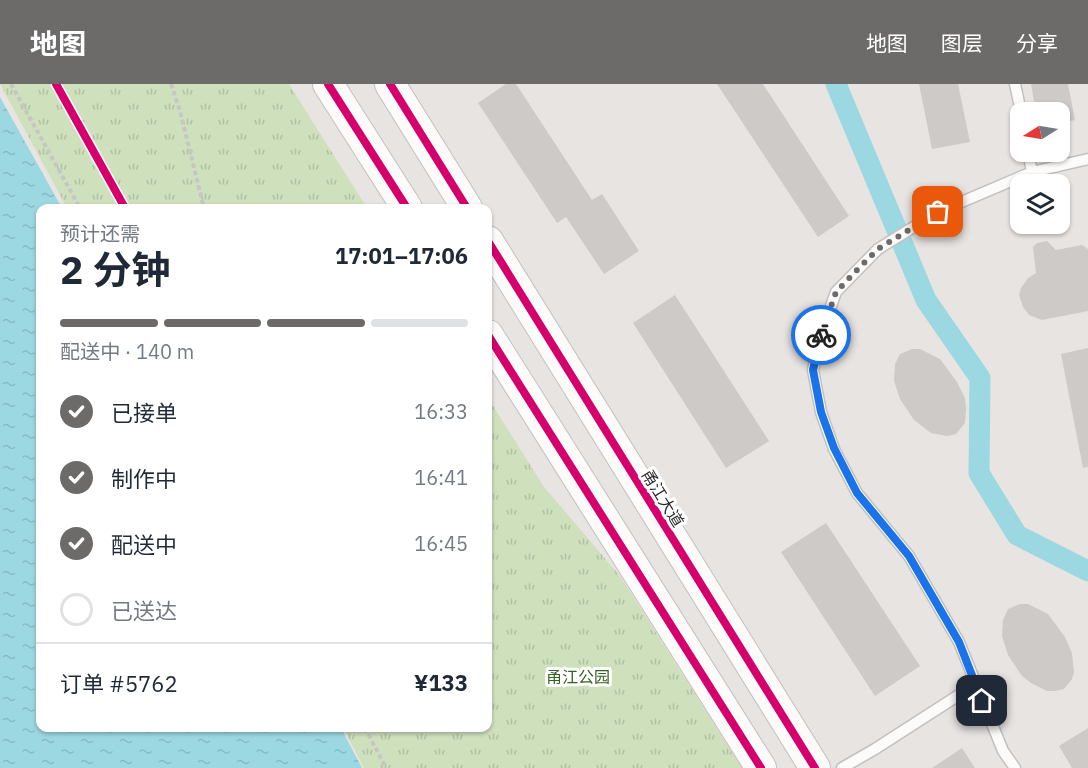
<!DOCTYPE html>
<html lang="zh">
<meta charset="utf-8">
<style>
body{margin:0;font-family:"IBM Plex Sans","Noto Sans SC",sans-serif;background:#f2f2f3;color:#1f2937;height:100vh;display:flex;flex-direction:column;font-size:22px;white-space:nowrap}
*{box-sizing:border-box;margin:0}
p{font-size:20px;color:#747a83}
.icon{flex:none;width:33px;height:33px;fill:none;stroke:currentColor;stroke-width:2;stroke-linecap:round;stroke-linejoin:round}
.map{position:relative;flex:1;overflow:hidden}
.side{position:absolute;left:36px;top:120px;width:456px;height:528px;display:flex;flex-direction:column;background:#fff;border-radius:12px;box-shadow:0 2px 4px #0004}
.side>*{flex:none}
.needle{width:39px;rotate:259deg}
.fabs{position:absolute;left:1010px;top:18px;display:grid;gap:12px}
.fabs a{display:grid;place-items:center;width:60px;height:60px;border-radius:12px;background:#fff;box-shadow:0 2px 4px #0004;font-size:30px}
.pin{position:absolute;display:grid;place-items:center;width:51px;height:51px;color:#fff;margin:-26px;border-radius:12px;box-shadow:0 3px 9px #0006}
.courier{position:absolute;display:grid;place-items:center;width:60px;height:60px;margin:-30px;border:4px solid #1a73e8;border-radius:50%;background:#fff;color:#222;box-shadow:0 2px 8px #0007}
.summary em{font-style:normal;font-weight:700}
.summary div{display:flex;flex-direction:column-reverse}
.summary{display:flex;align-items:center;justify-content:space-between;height:102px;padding:0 24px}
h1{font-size:39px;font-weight:700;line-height:45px}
.bar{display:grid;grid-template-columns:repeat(4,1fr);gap:9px 6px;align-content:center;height:72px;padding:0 24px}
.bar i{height:8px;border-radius:4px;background:#e0e1e3}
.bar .active{background:#6c6b6a}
.bar p{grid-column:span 4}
.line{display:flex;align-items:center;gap:15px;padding:0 24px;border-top:2px solid #e0e1e3}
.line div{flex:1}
ol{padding:0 24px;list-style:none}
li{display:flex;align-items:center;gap:18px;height:66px}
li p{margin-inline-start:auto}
li .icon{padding:6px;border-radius:50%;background:#6c6b6a;color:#fff;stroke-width:4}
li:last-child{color:#747a83}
li i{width:33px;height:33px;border:3px solid #e0e1e3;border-radius:50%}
header{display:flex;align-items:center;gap:36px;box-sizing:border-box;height:84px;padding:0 30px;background:#6c6b6a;color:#fff}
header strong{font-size:28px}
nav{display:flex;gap:33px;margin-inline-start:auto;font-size:21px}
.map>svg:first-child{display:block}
.park{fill:url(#park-tufts)}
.water{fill:url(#water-ripples)}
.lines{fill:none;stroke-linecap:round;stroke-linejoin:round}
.canal{stroke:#9cd8e2;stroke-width:21}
.building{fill:#cdcac8}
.lane-casing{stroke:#c2c1c0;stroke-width:13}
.secondary-casing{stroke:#c2c1c0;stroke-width:32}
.path{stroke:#c6c6c5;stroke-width:4;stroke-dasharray:4.5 3;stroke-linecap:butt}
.lane{stroke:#fcfbfa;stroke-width:10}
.secondary{stroke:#fcfbfa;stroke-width:30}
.cycleway-casing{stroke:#fff;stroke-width:11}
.cycleway{stroke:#d6006c;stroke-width:8}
.done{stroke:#6c6b6a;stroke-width:6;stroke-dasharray:0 10.8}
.route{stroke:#1a73e8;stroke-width:8}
.labels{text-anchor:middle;stroke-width:6;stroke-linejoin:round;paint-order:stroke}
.street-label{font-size:16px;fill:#2a2a2a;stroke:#fff}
.park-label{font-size:16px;fill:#366021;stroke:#fff}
</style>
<header>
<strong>地图</strong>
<nav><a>地图</a><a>图层</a><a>分享</a></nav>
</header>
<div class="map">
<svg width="1088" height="684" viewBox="0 0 1088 684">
<defs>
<pattern id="park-tufts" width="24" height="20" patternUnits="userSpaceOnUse" patternTransform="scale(1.5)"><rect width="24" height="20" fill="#cfe0bd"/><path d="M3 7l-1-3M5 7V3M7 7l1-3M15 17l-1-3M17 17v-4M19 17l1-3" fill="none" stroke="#b2c0a3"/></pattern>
<pattern id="water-ripples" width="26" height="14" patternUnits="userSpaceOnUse" patternTransform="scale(1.5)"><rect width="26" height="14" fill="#9cd8e2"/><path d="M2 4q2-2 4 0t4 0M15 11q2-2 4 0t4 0" fill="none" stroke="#87bac2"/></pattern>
</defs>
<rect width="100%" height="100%" fill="#e8e4e1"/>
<path class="park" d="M0 0H289L367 124H67Z
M488 314 544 403 620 492 742 684H364L343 644H488Z"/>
<path class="water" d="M0 13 62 124H40V644H341L362 684H0Z"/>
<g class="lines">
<path class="canal" d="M836 0 926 216 980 294 979 389 1017 451 1088 487"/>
</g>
<path class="building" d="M506 0H516L592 116 602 110 639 167 604 190 566 133 557 139 478 19Z
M717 0H763L849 132 818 153Z
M919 0H958L970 58 932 65Z
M1031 0H1068L1075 36 1059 39V28H1036Z
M1047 157 1056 166 1082 161 1088 165V227L1042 236 1029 231 1023 223 1019 211 1021 204 1028 194 1036 189 1033 163 1037 159Z
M675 211 769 357 726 384 633 239Z
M1088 264V383L1083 384 1061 270Z
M912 265H920L940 275 957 298 965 314 966 325 965 339 956 350 947 352 931 349 914 336 900 315 894 297 895 280 900 270Z
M826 439 920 582 875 612 781 468Z
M1020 520H1028L1048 530 1065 553 1072 569 1074 588 1072 595 1064 605 1055 607H1047L1031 599 1022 592 1008 571 1002 552 1003 536 1008 525Z
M1088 644V684H1072L1059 662Z
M962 664 975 684H932Z"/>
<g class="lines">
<g class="lane-casing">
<path id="lane" d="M1015 0 1021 28
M1028 68 1032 88
M842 684 875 665 976 600
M1015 684 1003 667 959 558 909 472 857 409 834 365 821 328 813 286 821 250 836 208 878 165 938 128 1032 88 1088 75"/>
</g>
<g class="secondary-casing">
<path id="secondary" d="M328 0 407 124
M390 0 467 124
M488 157 815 684
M488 251 761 684"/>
</g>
<path class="path" d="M11 0 80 124
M171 0 180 27 204 124
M365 644 386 684"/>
<use href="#lane" class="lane"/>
<use href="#secondary" class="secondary"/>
<g class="cycleway-casing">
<path id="cycleway" d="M56 0 125 124
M328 0 407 124
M390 0 467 124
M488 157 815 684
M488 251 761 684"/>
</g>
<use href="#cycleway" class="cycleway"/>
</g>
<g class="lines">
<path class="done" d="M821 251 836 208 859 184 878 165 938 128"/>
<path class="route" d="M821 251 813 286 821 328 834 364 857 409 909 472 959 558 982 617"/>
</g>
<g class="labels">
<g class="street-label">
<text transform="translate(663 414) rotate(58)" y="6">甬江大道</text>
</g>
<g class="park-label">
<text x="578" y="599">甬江公园</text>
</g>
</g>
</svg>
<div class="fabs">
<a><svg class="needle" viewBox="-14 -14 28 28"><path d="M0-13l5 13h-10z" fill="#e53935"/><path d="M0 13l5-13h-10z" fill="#747a83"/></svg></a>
<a><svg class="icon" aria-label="layers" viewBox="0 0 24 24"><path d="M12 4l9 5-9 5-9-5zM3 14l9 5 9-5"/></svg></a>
</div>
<div class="pin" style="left:938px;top:128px;background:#ea580c"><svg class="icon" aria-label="bag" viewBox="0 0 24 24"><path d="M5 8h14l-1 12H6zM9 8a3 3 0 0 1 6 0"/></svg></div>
<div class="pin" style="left:982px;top:617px;background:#1f2937"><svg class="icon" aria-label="home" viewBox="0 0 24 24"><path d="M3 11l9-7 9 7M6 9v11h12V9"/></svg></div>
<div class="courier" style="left:821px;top:251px"><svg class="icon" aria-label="bike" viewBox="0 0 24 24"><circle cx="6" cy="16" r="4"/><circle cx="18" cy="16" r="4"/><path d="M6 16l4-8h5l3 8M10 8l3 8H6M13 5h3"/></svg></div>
<section class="side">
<div class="summary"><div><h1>2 分钟</h1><p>预计还需</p></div><em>17:01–17:06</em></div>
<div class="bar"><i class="active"></i><i class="active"></i><i class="active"></i><i></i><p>配送中 · 140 m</p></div>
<ol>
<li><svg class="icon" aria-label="check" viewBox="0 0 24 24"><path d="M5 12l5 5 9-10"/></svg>已接单<p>16:33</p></li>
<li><svg class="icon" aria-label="check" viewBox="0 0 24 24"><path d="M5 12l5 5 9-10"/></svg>制作中<p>16:41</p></li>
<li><svg class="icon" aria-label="check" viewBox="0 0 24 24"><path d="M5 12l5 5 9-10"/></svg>配送中<p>16:45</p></li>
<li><i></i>已送达</li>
</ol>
<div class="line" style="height:78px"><div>订单 #5762</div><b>¥133</b></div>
</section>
</div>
